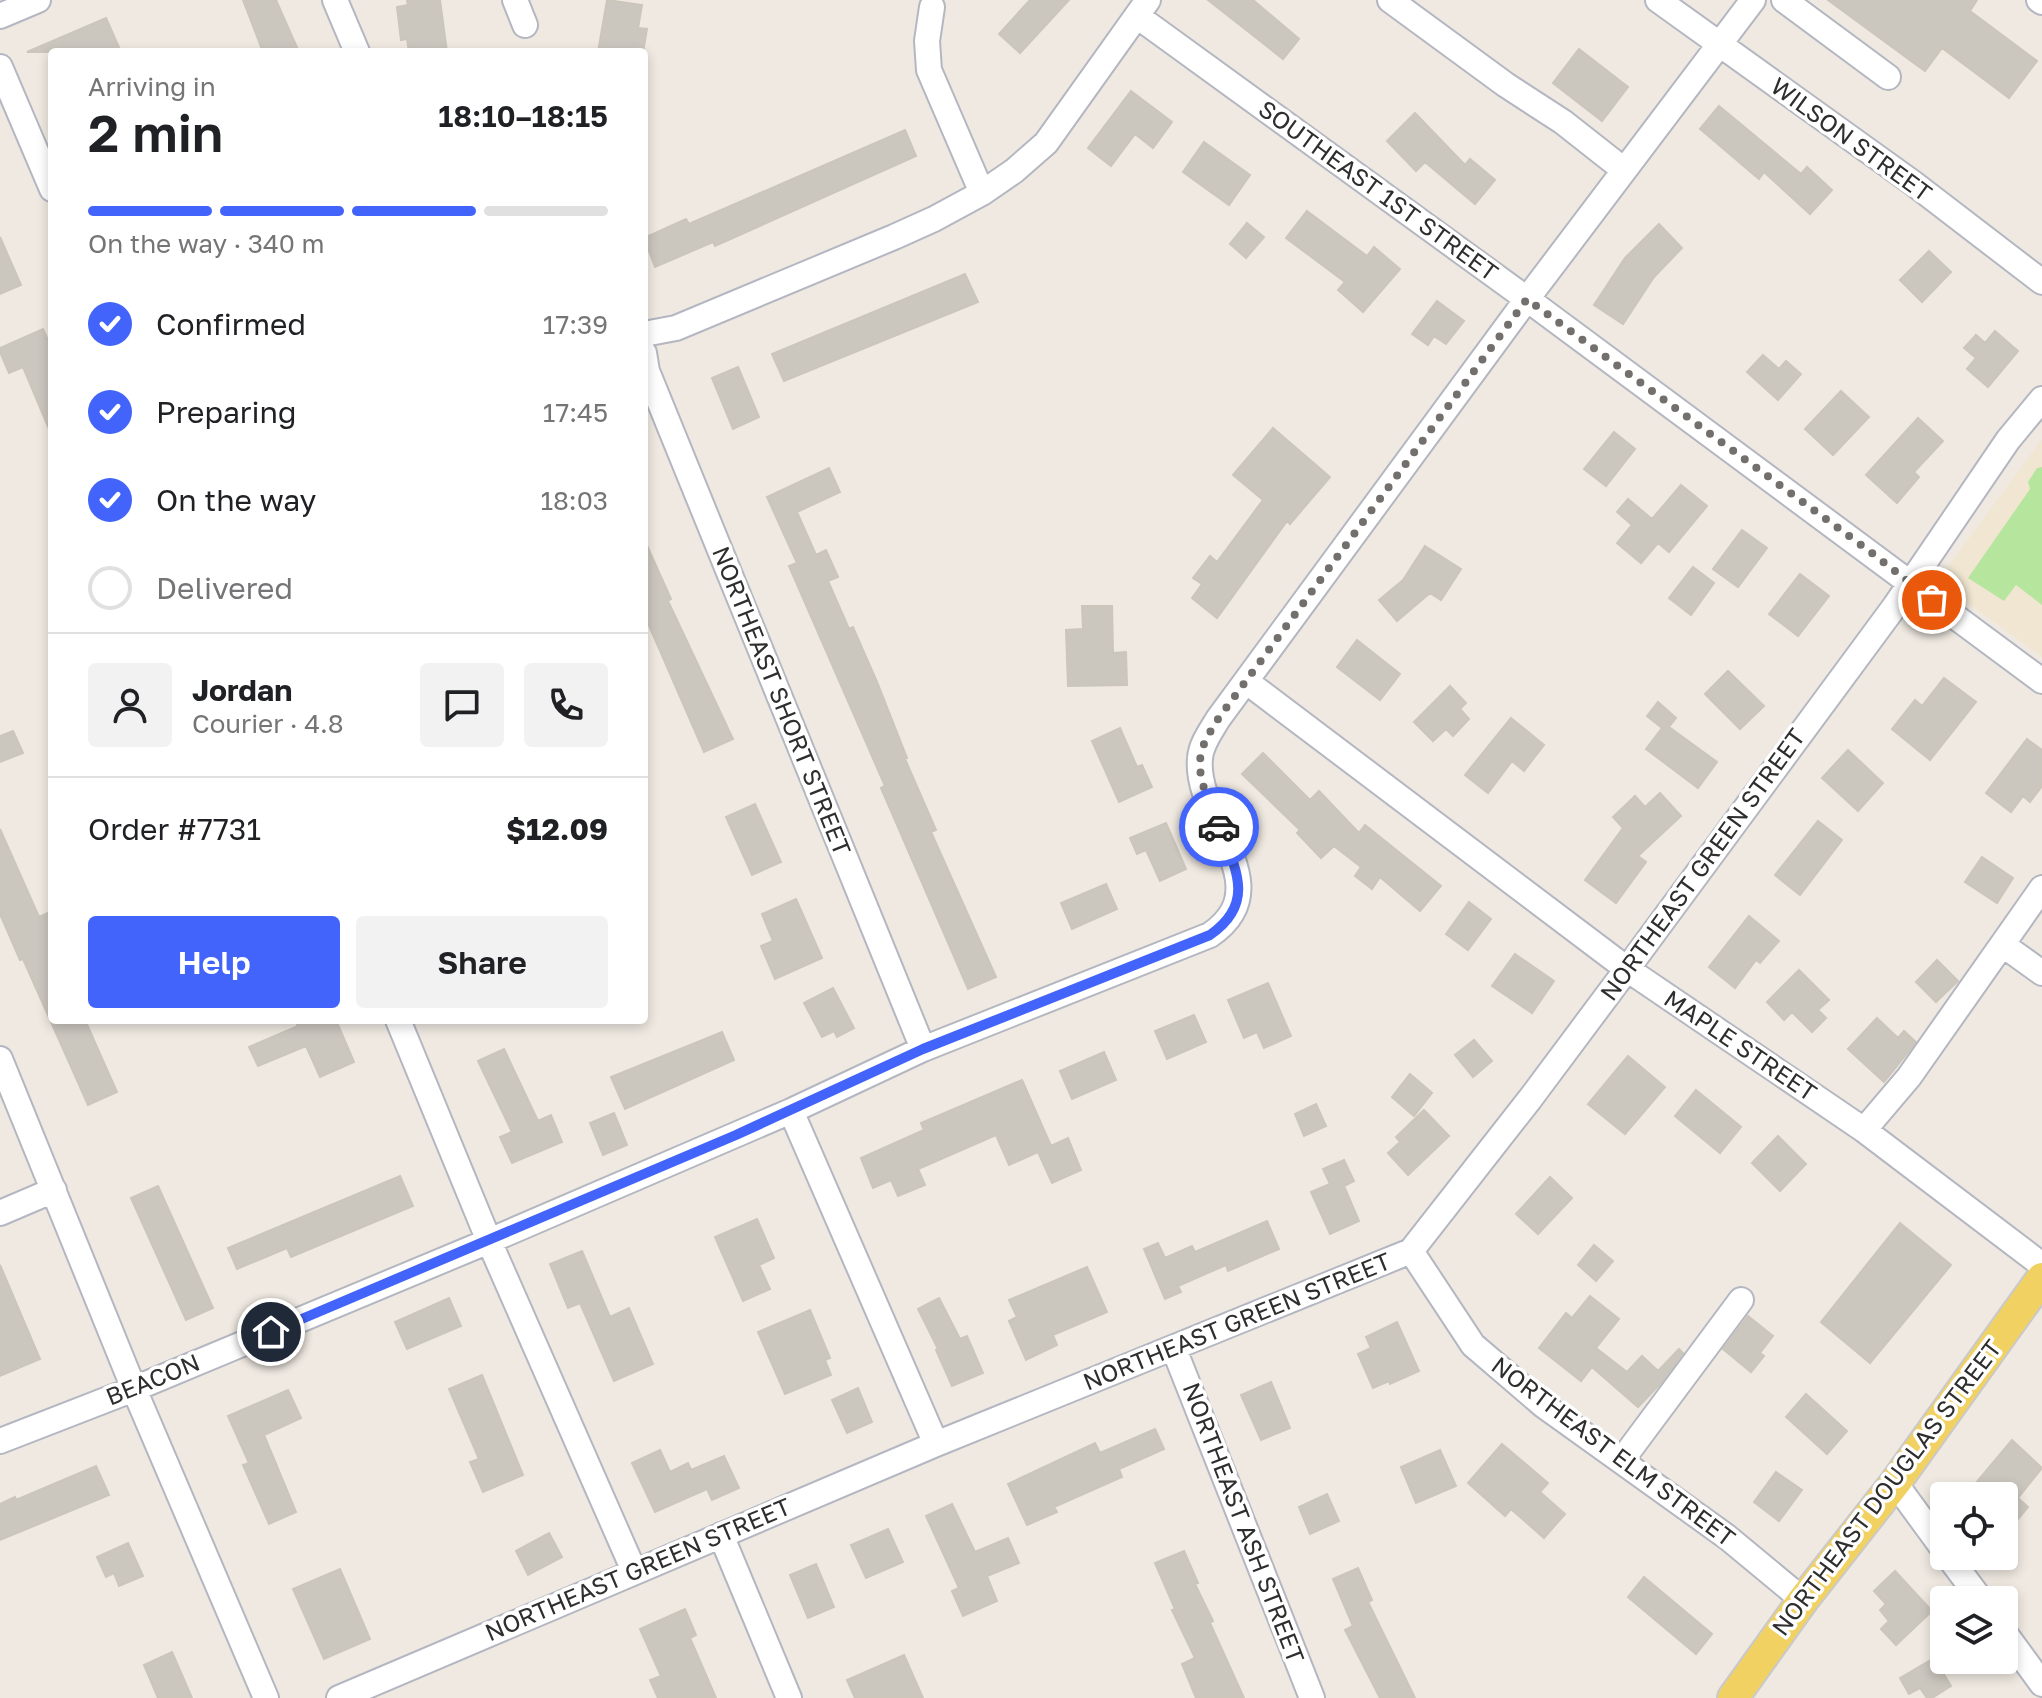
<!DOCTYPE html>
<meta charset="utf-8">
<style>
body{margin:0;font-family:"Golos Text",sans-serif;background:#f2f2f2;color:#202124;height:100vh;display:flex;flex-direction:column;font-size:30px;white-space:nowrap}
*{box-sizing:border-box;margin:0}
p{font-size:26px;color:#757577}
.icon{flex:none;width:44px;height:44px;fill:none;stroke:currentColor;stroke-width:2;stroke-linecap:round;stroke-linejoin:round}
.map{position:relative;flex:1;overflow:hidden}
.drawer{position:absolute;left:48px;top:48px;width:600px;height:976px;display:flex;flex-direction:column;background:#fff;border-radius:8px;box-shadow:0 4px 12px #0003}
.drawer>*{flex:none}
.tools{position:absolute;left:1930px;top:1482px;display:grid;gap:16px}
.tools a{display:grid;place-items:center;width:88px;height:88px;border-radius:8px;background:#fff;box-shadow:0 4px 12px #0003;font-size:40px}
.pin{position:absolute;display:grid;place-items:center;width:68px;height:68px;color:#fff;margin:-34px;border:4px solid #fff;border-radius:50%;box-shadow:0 2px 8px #0007}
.courier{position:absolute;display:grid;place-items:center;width:80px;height:80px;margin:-40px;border:6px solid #4264fb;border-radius:50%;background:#fff;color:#222;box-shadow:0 2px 10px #0007}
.overview em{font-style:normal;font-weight:600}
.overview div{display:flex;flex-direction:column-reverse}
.overview{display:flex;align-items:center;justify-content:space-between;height:136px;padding:0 40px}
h1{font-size:52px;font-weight:600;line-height:60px}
.bar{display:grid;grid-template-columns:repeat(4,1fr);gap:12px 8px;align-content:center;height:96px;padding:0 40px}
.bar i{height:10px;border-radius:6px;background:#e0e0e0}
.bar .active{background:#4264fb}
.bar p{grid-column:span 4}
.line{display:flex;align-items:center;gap:20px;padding:0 40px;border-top:2px solid #e0e0e0}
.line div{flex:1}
.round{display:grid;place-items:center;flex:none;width:84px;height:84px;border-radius:8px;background:#f2f2f2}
ol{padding:0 40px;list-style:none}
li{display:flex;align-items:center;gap:24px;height:88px}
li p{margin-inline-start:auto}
li .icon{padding:8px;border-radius:50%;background:#4264fb;color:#fff;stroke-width:4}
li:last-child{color:#757577}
li i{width:44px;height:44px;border:4px solid #e0e0e0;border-radius:50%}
.primary-button{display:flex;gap:16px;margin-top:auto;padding:16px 40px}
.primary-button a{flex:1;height:92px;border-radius:8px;background:#4264fb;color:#fff;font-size:32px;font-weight:600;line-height:92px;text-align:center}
.primary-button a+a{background:#f2f2f2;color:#202124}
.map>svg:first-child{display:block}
.education{fill:#f0e6d1}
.green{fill:#b6e59e}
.building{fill:#cbc7bf;stroke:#cbc5ba;stroke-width:2}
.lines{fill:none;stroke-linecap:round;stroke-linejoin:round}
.minor-casing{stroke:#b4b7c1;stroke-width:28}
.major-casing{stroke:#c9c9c9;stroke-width:34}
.minor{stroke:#fff;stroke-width:24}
.major{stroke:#f2d163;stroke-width:30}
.done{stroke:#726f6d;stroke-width:8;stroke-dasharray:0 14.4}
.route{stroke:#4264fb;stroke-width:10}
.labels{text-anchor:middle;stroke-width:7;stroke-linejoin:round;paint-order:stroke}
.street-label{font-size:24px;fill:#2e2e2e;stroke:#fff}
</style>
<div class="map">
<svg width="2042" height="1698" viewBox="0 0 2042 1698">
<rect width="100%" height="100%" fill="#efe9e1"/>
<path class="education" d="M2042 439V657L1953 592 1946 581 1948 567Z"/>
<path class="green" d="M2042 467V605L2016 585 2004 601 1968 578 2030 489 2028 482 2037 468Z"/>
<path class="building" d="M243 0H276L299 52H263Z
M407 0H440L447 52H409L407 39 401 40 397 7 408 5Z
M607 0 642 5 638 28 647 29 643 52H598Z
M1030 0H1069L1020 53 999 34Z
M1208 0H1253L1299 39 1283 59Z
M1828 0H1977L1970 11 2037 61 2009 98 1942 48 1925 71Z
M106 18 121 52H27Z
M1579 49 1628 87 1602 121 1553 83Z
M1131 91 1172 122 1153 148 1135 134 1111 166 1088 148Z
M1719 106 1801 174 1807 167 1832 190 1810 214 1764 172 1759 179 1700 129Z
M1415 113 1465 165 1470 159 1495 180 1475 204 1425 162 1416 171 1387 141Z
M905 130 916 156 715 246 713 242 655 267 644 238 686 219 689 224Z
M1204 142 1250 175 1229 205 1183 172Z
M1307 211 1367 256 1374 247 1400 269 1363 312 1338 290 1345 282 1286 238Z
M1247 223 1264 237 1246 258 1230 244Z
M1659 224 1682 248 1654 277 1623 324 1594 305 1625 258Z
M0 237 21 285 0 294Z
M1929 251 1951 272 1922 302 1900 280Z
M965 274 978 302 784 381 772 354Z
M1437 301 1464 321 1446 344 1434 336 1428 345 1412 334Z
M43 329 52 349V436L23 367 9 373 0 352V348Z
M1995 331 2018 351 1988 387 1967 369 1976 358 1964 348 1976 335 1985 343Z
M1763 355 1779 369 1786 361 1801 374 1778 400 1747 372Z
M738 367 759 417 733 429 712 378Z
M1841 391 1869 417 1833 455 1805 429Z
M1918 418 1943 441 1914 472 1919 477 1897 503 1866 475Z
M1273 428 1330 477 1290 524 1287 521 1217 618 1192 598 1202 584 1193 578 1210 556 1217 562 1263 500 1233 475Z
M1614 432 1635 449 1606 486 1584 469Z
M829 468 840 492 797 512 816 555 826 550 838 577 828 581 849 629 853 627 877 682 907 758 905 759 936 830 931 832 996 977 968 989 881 788 885 786 789 566 797 563 767 497Z
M1681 485 1707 506 1669 552 1658 543 1641 563 1617 543 1632 525 1617 512 1628 499 1652 519Z
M1742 530 1767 548 1738 587 1713 569Z
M644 539 671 599 668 601 733 739 704 752 644 614Z
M1425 546 1461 569 1441 600 1430 593 1397 621 1379 600 1403 580Z
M1693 567 1714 583 1691 615 1669 598Z
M1800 574 1829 596 1798 636 1769 614Z
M1082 606H1112L1113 653 1126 652 1127 685 1068 686 1066 630 1083 629Z
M1357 640 1400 674 1380 700 1337 667Z
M1728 671 1764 706 1740 729 1705 694Z
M1944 678 1976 702 1930 760 1892 729 1915 700 1922 706Z
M1450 686 1466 703 1460 709 1469 719 1453 736 1446 729 1433 741 1414 722Z
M1658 702 1676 718 1669 727 1717 762 1698 788 1646 749 1662 728 1647 716Z
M1511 718 1544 745 1524 771 1512 761 1488 793 1465 775Z
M1120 728 1137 767 1142 765 1152 787 1119 802 1092 741Z
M13 731 23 753 0 762V736Z
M2027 739 2042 750V786L2030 802 2023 796 2011 812 1986 793Z
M1848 750 1883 783 1858 811 1822 778Z
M1263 753 1310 800 1319 791 1359 833 1365 825 1441 886 1420 911 1380 877 1372 889 1355 876 1361 867 1334 846 1321 858 1297 833 1300 830 1242 774Z
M1660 793 1681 816 1638 856 1646 862 1616 903 1585 880 1623 828 1613 817 1635 796 1645 807Z
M755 804 781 862 752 875 726 817Z
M1818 821 1842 840 1800 895 1775 875Z
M1166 823 1186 869 1160 881 1146 850 1137 854 1130 838Z
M0 829 39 917 52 911V1020H85L117 1092 88 1105 23 959 20 960 0 914Z
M1982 857 2013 878 1997 903 1965 882Z
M1106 884 1117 909 1072 929 1061 903Z
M796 899 822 958 775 979 761 946 773 941 762 914Z
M1469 902 1491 919 1468 950 1446 934Z
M1749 916 1779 941 1760 963 1756 960 1735 988 1709 967Z
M1515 954 1554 981 1532 1013 1492 986Z
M1937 960 1958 981 1936 1002 1916 982Z
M1799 970 1829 1000 1818 1010 1826 1018 1812 1032 1792 1012 1784 1020 1767 1002Z
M1268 983 1291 1036 1264 1048 1257 1032 1244 1038 1228 1000Z
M833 988 854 1028 837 1037 834 1031 822 1037 804 1003Z
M1194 1015 1206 1042 1167 1059 1155 1031Z
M1877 1018 1898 1038 1904 1031 1916 1042 1884 1082 1848 1049Z
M295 1020H336L354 1062 320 1077 306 1046 258 1066 249 1047 298 1026Z
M722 1032 734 1060 625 1109 611 1077Z
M1474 1040 1492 1061 1473 1077 1455 1055Z
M504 1049 538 1121 551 1115 562 1142 512 1163 500 1137 512 1132 478 1061Z
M1104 1052 1116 1080 1072 1099 1060 1071Z
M1628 1056 1665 1087 1625 1134 1588 1104Z
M1410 1074 1432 1093 1414 1116 1392 1097Z
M1022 1080 1051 1146 1068 1138 1081 1170 1052 1183 1038 1152 1009 1165 996 1135 918 1169 925 1185 898 1196 891 1180 873 1188 861 1158 924 1130 921 1123Z
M1696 1090 1741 1127 1720 1153 1675 1116Z
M1316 1104 1326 1126 1304 1136 1295 1114Z
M1424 1110 1449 1136 1408 1175 1388 1153 1400 1142 1396 1137Z
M614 1113 627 1145 603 1155 590 1123Z
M1778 1136 1806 1164 1780 1191 1752 1163Z
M1344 1160 1354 1181 1344 1186 1359 1221 1330 1234 1311 1192 1330 1184 1323 1169Z
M400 1176 413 1206 291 1257 287 1248 237 1269 228 1248Z
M1550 1177 1572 1198 1538 1234 1516 1214Z
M158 1186 213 1308 186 1320 131 1198Z
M757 1219 774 1258 759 1265 770 1289 743 1301 715 1237Z
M1267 1221 1279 1249 1228 1271 1226 1265 1178 1286 1181 1292 1165 1299 1144 1249 1158 1243 1165 1258 1192 1246 1195 1252Z
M1900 1223 1951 1265 1870 1363 1821 1322Z
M1594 1245 1613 1261 1596 1281 1578 1265Z
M582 1251 610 1317 629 1308 653 1364 614 1381 580 1303 568 1308 550 1264Z
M0 1265 40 1359 0 1376Z
M1087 1267 1107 1312 1053 1335 1057 1345 1026 1360 1009 1321 1017 1317 1009 1300Z
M1590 1296 1619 1319 1596 1348 1627 1372 1642 1356 1658 1371 1679 1349 1683 1353 1661 1383 1638 1407 1592 1367 1581 1381 1539 1348 1566 1313 1572 1318Z
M449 1298 461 1326 407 1349 395 1322Z
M939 1298 960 1339 967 1336 983 1373 952 1386 936 1350 938 1349 918 1309Z
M810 1310 830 1358 825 1360 831 1375 785 1394 758 1332Z
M1748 1316 1773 1336 1760 1353 1764 1356 1751 1372 1723 1349Z
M1397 1322 1419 1371 1390 1384 1389 1381 1373 1388 1358 1354 1371 1348 1366 1337Z
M482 1375 523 1475 483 1492 470 1462 479 1459 449 1389Z
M1271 1382 1290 1428 1261 1440 1241 1395Z
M858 1388 872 1422 847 1433 832 1400Z
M288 1390 301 1418 264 1435 296 1512 269 1524 243 1465 249 1463 228 1416Z
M1806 1394 1847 1431 1827 1454 1786 1417Z
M1155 1429 1164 1449 1119 1469 1122 1477 1054 1507 1057 1512 1027 1525 1008 1484 1095 1443 1100 1453Z
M2012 1440 2042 1468 2018 1498 2028 1507 2004 1536V1496H1965Z
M1502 1444 1548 1483 1540 1492 1565 1514 1544 1538 1511 1509 1505 1516 1468 1483Z
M660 1450 670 1472 688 1463 691 1470 724 1456 739 1488 712 1500 707 1489 655 1512 632 1463Z
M1440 1450 1456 1486 1416 1503 1401 1467Z
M96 1466 109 1495 0 1540V1504L15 1497 16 1500Z
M1776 1472 1802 1490 1779 1521 1754 1502Z
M1327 1494 1339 1521 1310 1534 1299 1507Z
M952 1504 975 1552 1008 1538 1019 1563 987 1576 997 1601 963 1616 952 1591 959 1588 926 1516Z
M888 1529 903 1562 866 1578 851 1545Z
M549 1533 562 1557 528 1575 516 1551Z
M128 1543 143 1576 119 1586 114 1573 106 1577 97 1557Z
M1184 1551 1198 1583 1195 1584 1213 1621 1210 1623 1244 1698H1196L1182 1664 1195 1658 1172 1610 1175 1609 1155 1563Z
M816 1564 834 1607 808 1618 790 1575Z
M1358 1568 1372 1600 1368 1602 1415 1698H1380L1345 1630 1353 1626 1333 1579Z
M340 1569 370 1639 324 1659 293 1589Z
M1895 1571 1932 1611 1896 1645 1881 1629 1889 1621 1880 1610 1886 1604 1874 1591Z
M1644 1577 1712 1634 1696 1654 1628 1597Z
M685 1609 696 1635 690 1638 716 1698H658L650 1680 661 1676 640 1629Z
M172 1652 192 1698H158L144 1665Z
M904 1655 923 1698H855L847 1680Z
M1934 1658 1951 1686 1932 1698H1927L1920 1688 1909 1694 1900 1678Z"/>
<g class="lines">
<g class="minor-casing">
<path id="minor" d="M335 0 357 52
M515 0 525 25
M1390 0 1506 85 1563 122 1624 170
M1658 0 1913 183 2042 282
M1784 0 1888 77
M2039 0 2042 2
M932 7 927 41 929 70 982 193
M0 16 38 0
M1137 16 1527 299 2042 681
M0 67 52 189
M644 334 676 328 894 237 934 219 982 193 1014 171 1046 143 1148 0
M644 353 647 371 923 1049
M1247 682 1627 969 1864 1130 2042 1265
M2003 945 2042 973
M398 1020 489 1241 634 1571
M0 1059 134 1389 266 1698
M791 1111 936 1444
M1864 1130 1909 1077 2042 888
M0 1213 54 1190
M1411 1251 1473 1345 1543 1405 1727 1537 1803 1600
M1174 1349 1312 1698
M0 1441 134 1389 489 1241 791 1111 923 1049 1210 935C1282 886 1194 820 1200 758 1201 744 1211 731 1218 719L1527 299 1753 0
M1622 1460 1741 1300
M1895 1483 1944 1550
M721 1535 789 1698
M1948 1556 1981 1600
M2004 1632 2042 1684
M339 1698 936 1444 1411 1251 1530 1099 1627 969 1895 606 2008 440 2042 399"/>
</g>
<g class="major-casing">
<path id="major" d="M1733 1698 1803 1600 1895 1483 2042 1278"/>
</g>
<use href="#minor" class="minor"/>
<use href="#major" class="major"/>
</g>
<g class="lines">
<path class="done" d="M1219 827C1210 803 1193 773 1203 747 1206 737 1213 728 1218 719L1527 299 1868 550 1932 600"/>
<path class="route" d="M271 1332 736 1135 923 1049 1210 935C1255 904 1237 870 1219 827"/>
</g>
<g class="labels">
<g class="street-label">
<text transform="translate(1851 140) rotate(36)" y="8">WILSON STREET</text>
<text transform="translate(1378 191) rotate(36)" y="8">SOUTHEAST 1ST STREET</text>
<text transform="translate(781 701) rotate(68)" y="8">NORTHEAST SHORT STREET</text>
<text transform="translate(1703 865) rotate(-54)" y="8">NORTHEAST GREEN STREET</text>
<text transform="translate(1740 1046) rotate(34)" y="8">MAPLE STREET</text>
<text transform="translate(1237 1322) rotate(-22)" y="8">NORTHEAST GREEN STREET</text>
<text transform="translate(153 1380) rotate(-22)" y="8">BEACON</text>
<text transform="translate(1613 1452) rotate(37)" y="8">NORTHEAST ELM STREET</text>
<text transform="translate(1887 1488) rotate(-53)" y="8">NORTHEAST DOUGLAS STREET</text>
<text transform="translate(1243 1523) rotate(69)" y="8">NORTHEAST ASH STREET</text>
<text transform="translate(638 1570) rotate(-23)" y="8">NORTHEAST GREEN STREET</text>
</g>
</g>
</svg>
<div class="tools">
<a><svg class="icon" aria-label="locate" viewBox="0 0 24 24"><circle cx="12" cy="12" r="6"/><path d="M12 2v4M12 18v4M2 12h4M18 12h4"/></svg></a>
<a><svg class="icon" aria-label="layers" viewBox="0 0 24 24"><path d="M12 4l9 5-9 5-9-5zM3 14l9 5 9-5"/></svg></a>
</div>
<div class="pin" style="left:1932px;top:600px;background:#ea580c"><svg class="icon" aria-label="bag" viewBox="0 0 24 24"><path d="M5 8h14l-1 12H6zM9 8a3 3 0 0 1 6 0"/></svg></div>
<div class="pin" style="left:271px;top:1332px;background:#1f2937"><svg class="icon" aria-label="home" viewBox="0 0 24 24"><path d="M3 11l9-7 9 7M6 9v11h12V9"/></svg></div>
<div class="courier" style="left:1219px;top:827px"><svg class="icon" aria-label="car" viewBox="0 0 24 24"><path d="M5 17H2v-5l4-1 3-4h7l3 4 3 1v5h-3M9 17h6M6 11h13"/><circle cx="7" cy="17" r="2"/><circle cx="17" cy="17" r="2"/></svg></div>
<section class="drawer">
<div class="overview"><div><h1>2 min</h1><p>Arriving in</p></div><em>18:10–18:15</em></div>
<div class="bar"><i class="active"></i><i class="active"></i><i class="active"></i><i></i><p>On the way · 340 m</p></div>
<ol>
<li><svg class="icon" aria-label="check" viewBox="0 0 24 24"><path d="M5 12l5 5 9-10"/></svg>Confirmed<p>17:39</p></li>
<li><svg class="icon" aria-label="check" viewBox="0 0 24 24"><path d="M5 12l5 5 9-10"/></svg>Preparing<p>17:45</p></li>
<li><svg class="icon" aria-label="check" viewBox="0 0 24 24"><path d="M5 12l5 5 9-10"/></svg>On the way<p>18:03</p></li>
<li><i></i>Delivered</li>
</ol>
<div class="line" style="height:144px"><a class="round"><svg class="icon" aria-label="person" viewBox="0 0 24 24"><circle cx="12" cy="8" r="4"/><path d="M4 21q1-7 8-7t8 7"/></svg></a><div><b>Jordan</b><p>Courier · 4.8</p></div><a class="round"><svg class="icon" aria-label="chat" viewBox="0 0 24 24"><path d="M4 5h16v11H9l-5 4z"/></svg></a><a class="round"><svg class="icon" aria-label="phone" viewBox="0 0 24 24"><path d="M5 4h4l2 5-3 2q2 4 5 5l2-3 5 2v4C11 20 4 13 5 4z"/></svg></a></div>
<div class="line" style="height:104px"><div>Order #7731</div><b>$12.09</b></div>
<div class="primary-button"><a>Help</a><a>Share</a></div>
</section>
</div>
